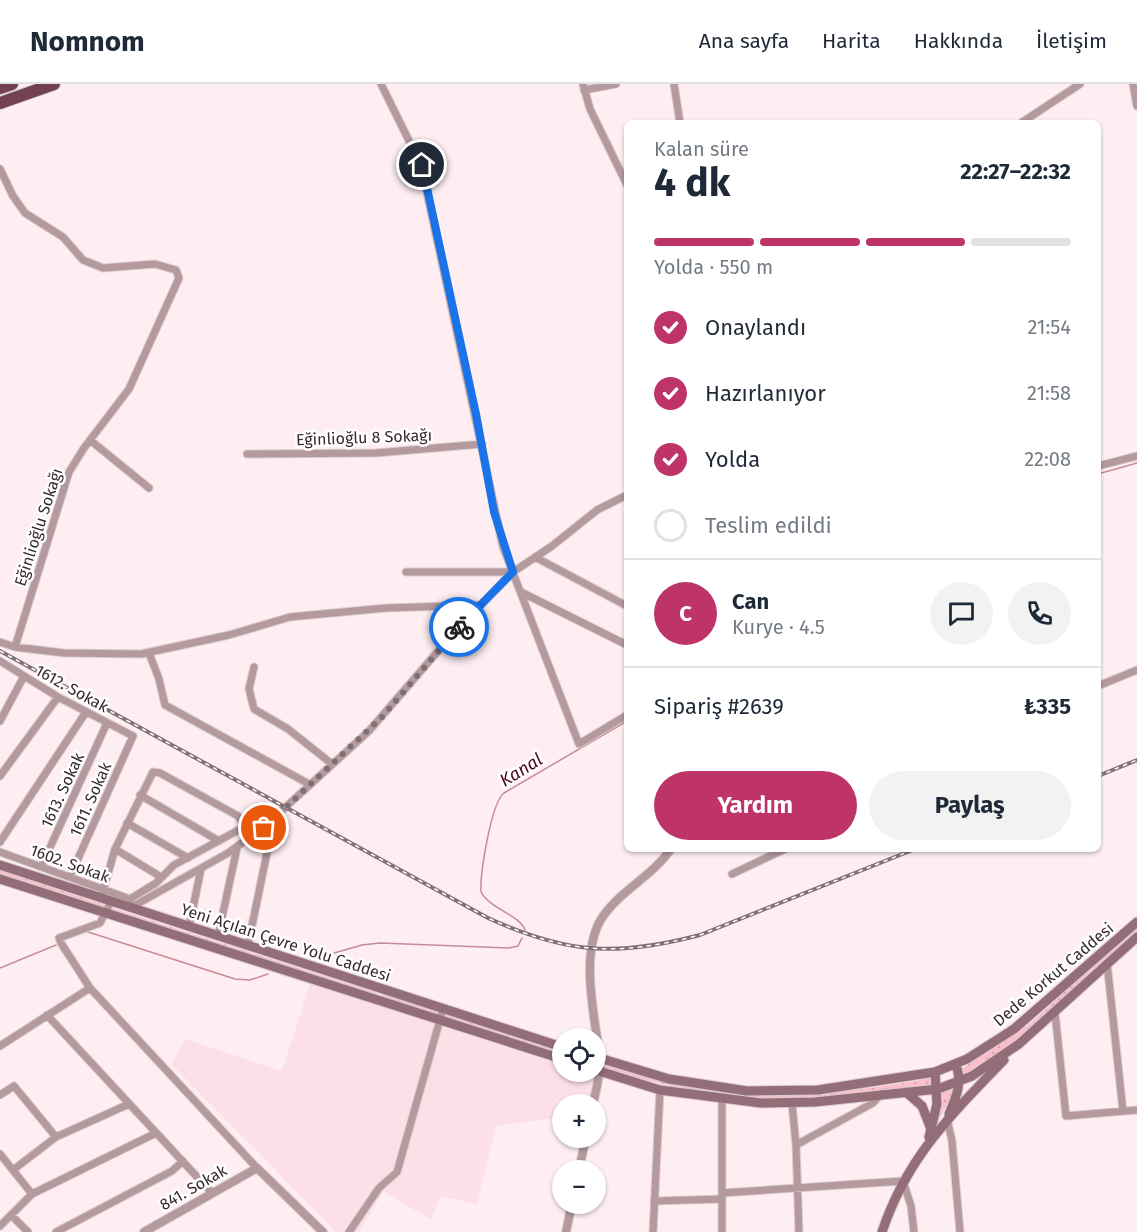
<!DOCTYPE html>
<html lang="tr">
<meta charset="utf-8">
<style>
body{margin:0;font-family:"Fira Sans",sans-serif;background:#f2f2f3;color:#1f2937;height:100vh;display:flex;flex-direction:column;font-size:22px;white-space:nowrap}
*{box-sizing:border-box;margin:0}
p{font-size:20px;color:#747a83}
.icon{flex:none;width:33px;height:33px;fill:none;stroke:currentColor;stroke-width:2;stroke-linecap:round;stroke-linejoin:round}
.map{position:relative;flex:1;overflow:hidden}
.panel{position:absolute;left:624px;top:36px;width:477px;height:732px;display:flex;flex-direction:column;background:#fff;border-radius:9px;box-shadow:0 2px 4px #0004}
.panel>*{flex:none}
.buttons{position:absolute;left:552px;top:944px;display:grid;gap:12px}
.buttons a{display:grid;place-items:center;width:54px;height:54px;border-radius:50%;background:#fff;box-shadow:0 2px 4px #0004;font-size:30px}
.pin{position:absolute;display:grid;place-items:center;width:51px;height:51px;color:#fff;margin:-26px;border:3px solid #fff;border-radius:50%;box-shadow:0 2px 6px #0007}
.courier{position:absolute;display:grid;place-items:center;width:60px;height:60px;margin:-30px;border:4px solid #1a73e8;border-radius:50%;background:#fff;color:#222;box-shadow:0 2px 8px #0007}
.overview em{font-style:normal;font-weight:700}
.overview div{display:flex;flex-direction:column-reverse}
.overview{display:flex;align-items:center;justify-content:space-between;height:102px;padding:0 30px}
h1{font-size:39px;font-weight:700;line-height:45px}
.bar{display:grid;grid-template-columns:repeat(4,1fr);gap:9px 6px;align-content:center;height:72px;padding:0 30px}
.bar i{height:8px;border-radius:4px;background:#e0e1e3}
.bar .current{background:#be3368}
.bar p{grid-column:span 4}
.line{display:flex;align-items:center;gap:15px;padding:0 30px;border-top:2px solid #e0e1e3}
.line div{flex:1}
.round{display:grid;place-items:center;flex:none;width:63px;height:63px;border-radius:32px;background:#f2f2f3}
ol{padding:0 30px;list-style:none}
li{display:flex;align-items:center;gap:18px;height:66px}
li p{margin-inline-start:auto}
li .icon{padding:6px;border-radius:50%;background:#be3368;color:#fff;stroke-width:4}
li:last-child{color:#747a83}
li i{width:33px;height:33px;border:3px solid #e0e1e3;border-radius:50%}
.button{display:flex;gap:12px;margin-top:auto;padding:12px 30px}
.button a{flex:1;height:69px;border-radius:36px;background:#be3368;color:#fff;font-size:24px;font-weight:700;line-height:69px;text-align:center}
.button a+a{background:#f2f2f3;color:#1f2937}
header{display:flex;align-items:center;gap:36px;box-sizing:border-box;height:84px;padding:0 30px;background:#fff;border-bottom:2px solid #e0e1e3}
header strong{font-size:28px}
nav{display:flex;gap:33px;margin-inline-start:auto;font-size:21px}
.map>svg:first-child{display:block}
.built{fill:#fde0e7}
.green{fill:url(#green-dots)}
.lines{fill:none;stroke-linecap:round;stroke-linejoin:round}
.stream{stroke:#c58b9a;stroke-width:1.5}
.minor-casing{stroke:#dacbce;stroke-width:9}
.tertiary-casing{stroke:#dacbce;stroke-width:10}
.secondary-casing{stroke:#dacbce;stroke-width:11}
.trunk-casing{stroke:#dacbce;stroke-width:14}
.minor{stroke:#b4999f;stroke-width:7}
.tertiary{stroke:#b4999f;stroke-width:8}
.secondary{stroke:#936d77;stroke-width:9}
.trunk{stroke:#724250;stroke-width:12}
.rail-casing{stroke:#817275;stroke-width:4}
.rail{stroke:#fff;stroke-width:1.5;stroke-dasharray:4.5;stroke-linecap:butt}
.done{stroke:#7d6f72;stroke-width:6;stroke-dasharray:0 10.8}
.route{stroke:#1a73e8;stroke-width:8}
.labels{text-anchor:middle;stroke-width:5;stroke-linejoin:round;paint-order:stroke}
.street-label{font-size:16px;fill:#382a2d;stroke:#fff}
.water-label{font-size:18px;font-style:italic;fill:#4f0826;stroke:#fff}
</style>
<header>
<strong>Nomnom</strong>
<nav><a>Ana sayfa</a><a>Harita</a><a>Hakkında</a><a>İletişim</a></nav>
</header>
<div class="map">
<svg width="1137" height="1148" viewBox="0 0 1137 1148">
<defs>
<pattern id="green-dots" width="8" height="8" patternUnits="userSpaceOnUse" patternTransform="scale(1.5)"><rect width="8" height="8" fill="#fcbece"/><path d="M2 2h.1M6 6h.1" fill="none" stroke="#d9a3b1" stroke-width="1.8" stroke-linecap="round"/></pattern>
</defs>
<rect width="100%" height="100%" fill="#feeef1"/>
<path class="built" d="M310 900 562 981V987H582L594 991 588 1020H562V1033L496 1042 477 1120 440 1112 431 1135 383 1108 359 1148H336L171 980 186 955 282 987Z"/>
<path class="green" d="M0 786 107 822 105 825 6 793 0 791Z
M112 824 377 909 376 912 111 827Z
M1137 843V847C1110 871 991 989 964 989L963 984 1028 941Z
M382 910 438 928 437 931 381 913Z
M445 928 562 967V971L443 932Z
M606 981C720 1018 814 1016 931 994V1002C892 1005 852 1012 812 1014 741 1019 672 1005 604 984Z
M955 1005 934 1045 941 1009Z"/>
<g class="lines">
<path class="stream" d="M1098 390 1137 379
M525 846C520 831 490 825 481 808 480 790 491 719 504 709L627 637
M85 847 235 895 250 896 268 890
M317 874 362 861 380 859 509 864 518 862 522 854
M0 884 56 861"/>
<g class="minor-casing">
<path id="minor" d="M381 0 421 81 503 463 579 660 627 631
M583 0 590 25 627 101
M674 0 680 39
M1133 0 1137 22
M584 6 616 0
M1021 39 1080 0
M0 85 13 112 25 129 63 153 83 176 103 184 155 180 176 186 179 194 129 305 84 364 69 388 15 563 64 569 141 570 229 551 290 533 386 524 479 521
M90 356 149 404
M247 370 376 369 482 360
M1098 382 1137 372
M535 473 627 522
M406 488H513
M521 508 627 561
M0 558 15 563
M149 569 159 595 165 621 309 700
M0 577 58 613 133 652 72 788
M254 583 249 605 254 625 288 645 332 680
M1098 602 1137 586
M0 637 24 592
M0 692 58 613
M140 711 219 757
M127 739 188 774
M0 758 86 628
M115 765 161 793
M0 768 130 815
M41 783 107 639
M732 790 785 765
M101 814 115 765 153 688 160 689 238 732 252 753
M111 818 100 839 59 854 61 859 90 904 257 1084
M130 824 228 769 274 735
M130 824V815L156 799 174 781 246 742
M189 843 201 785
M218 852 237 764
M248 861 274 735 278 730 369 647 458 544 513 488 552 462 597 426 627 411
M1107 879 1123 1027
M1055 929 1066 1032 1137 1026
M47 931 212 1109
M0 962 90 904
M0 1011 14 1002 56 1053
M792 1019 796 1061
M947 1035 952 1057 960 1148
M0 1070 32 1110
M13 1086 56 1053 129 1020
M722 1109 903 1097 911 1122 914 1148
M654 1117 722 1115
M11 1131 28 1148
M0 1142 32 1110 156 1049
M56 1148 172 1087 183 1077
M349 1148 379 1104 397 1088 443 925
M653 1148 660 1006
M722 1148V1016
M799 1148 796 1061 873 1019 881 1010"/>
</g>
<g class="tertiary-casing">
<path id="tertiary" d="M593 1020C596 1005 601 990 600 974 595 935 580 873 600 837 618 807 651 794 671 765
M579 1086 586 1053
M144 1148 257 1084 323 1148
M566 1148 572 1119"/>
</g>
<g class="secondary-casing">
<path id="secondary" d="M0 781 562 963
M0 795 562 975
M596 973 669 995 747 1007 818 1006 935 988 967 975 1014 945 1137 838
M596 986 660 1006 761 1019 815 1018 938 1005 972 992 1019 960 1137 853
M906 1008 922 1022 931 1045
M949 1030C956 1013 963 999 956 981
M929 1053 937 1020 935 988
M882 1148C907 1073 951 1031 1004 976"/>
</g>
<g class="trunk-casing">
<path id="trunk" d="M0 4 12 0
M0 19 54 0"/>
</g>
<use href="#minor" class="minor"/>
<use href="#tertiary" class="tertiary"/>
<use href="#secondary" class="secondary"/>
<use href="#trunk" class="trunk"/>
<g class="rail-casing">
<path id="rail" d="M0 567 488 834C567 870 616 873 700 851L915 765
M1098 692 1137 676"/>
</g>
<use href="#rail" class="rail"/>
</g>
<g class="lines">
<path class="done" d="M264 744 383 632 459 543"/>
<path class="route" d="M422 81 476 330 494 428 513 488 459 543"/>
</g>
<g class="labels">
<g class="street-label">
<text transform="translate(364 353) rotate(-2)" y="6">Eğinlioğlu 8 Sokağı</text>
<text transform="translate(38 443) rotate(-72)" y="6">Eğinlioğlu Sokağı</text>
<text transform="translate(72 604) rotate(29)" y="6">1612. Sokak</text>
<text transform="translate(62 706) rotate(-65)" y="6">1613. Sokak</text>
<text transform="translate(90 715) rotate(-66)" y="6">1611. Sokak</text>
<text transform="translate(70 779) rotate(20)" y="6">1602. Sokak</text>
<text transform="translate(286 858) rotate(18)" y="6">Yeni Açılan Çevre Yolu Caddesi</text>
<text transform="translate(1053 890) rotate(-40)" y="6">Dede Korkut Caddesi</text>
<text transform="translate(193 1103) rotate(-30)" y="6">841. Sokak</text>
</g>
<g class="water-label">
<text transform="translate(521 686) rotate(-32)" y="6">Kanal</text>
</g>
</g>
</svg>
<div class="buttons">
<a><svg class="icon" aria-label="locate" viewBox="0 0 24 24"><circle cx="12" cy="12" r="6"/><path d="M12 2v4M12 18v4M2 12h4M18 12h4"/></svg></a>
<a>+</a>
<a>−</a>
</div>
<div class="pin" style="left:264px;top:744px;background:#ea580c"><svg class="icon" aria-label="bag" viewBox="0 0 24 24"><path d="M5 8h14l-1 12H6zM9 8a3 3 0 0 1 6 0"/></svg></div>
<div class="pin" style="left:422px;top:81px;background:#1f2937"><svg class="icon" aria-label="home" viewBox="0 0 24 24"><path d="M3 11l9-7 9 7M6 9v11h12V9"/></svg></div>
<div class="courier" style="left:459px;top:543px"><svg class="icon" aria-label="bike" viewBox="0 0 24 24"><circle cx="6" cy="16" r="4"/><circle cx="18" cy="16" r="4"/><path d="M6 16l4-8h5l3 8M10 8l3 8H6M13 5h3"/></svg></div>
<section class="panel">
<div class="overview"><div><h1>4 dk</h1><p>Kalan süre</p></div><em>22:27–22:32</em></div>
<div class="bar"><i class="current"></i><i class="current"></i><i class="current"></i><i></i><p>Yolda · 550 m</p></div>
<ol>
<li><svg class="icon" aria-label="check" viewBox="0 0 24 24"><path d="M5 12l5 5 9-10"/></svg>Onaylandı<p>21:54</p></li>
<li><svg class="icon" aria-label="check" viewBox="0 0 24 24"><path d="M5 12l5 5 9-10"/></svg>Hazırlanıyor<p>21:58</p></li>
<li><svg class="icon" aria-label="check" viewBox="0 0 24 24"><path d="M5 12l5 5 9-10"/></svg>Yolda<p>22:08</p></li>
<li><i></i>Teslim edildi</li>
</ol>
<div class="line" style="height:108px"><b class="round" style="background:#be3368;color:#fff">C</b><div><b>Can</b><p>Kurye · 4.5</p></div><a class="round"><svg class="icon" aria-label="chat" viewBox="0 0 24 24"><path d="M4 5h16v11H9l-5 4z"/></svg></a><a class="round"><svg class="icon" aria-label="phone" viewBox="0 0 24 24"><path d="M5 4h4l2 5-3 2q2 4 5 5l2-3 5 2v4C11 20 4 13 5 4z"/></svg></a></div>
<div class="line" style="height:78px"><div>Sipariş #2639</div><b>₺335</b></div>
<div class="button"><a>Yardım</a><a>Paylaş</a></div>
</section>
</div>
